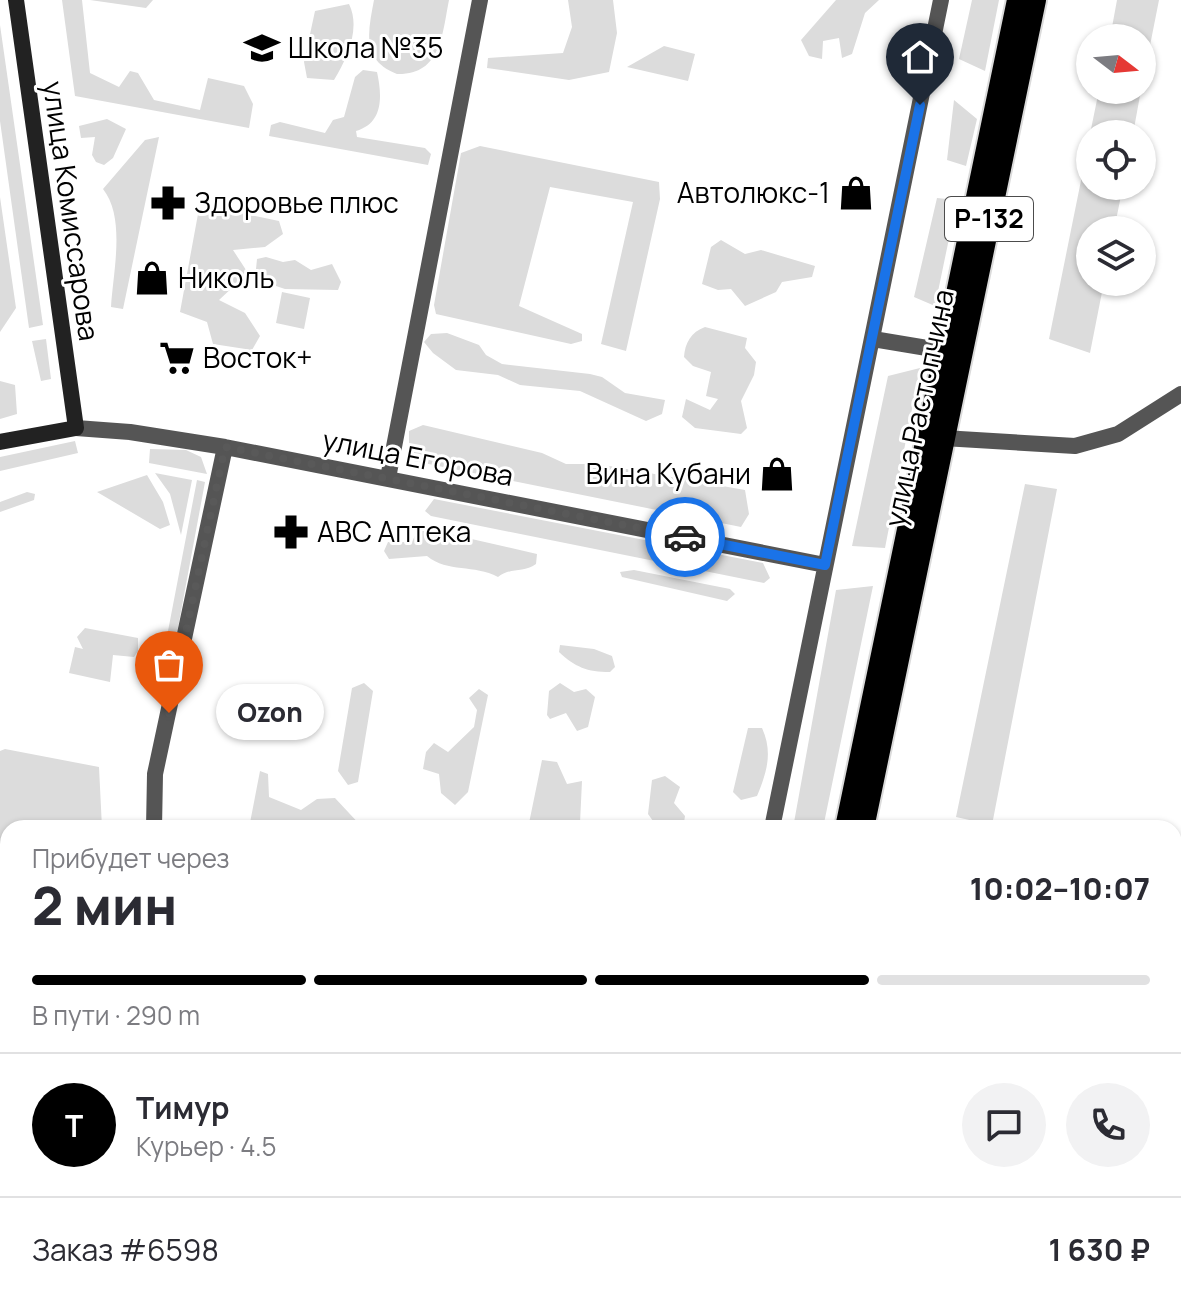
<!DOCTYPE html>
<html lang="ru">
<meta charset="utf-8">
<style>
body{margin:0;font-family:Manrope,sans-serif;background:#f2f2f3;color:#2b2b33;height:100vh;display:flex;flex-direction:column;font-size:30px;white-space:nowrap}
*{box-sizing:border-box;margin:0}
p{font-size:26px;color:#7c7c81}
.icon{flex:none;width:44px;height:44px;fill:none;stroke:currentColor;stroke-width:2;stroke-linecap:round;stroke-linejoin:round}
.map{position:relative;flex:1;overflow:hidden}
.sheet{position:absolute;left:0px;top:820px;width:1182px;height:496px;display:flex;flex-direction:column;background:#fff;border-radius:24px 24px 0 0;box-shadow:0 2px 6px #0004}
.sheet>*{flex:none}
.needle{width:52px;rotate:106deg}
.tools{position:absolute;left:1076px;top:24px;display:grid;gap:16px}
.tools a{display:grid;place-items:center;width:80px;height:80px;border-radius:50%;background:#fff;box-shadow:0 2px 6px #0004;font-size:40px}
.pin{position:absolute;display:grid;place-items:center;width:68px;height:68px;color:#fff;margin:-82px -34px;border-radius:50% 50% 50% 0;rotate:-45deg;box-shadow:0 0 8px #0007}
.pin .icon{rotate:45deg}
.courier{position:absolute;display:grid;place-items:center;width:80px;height:80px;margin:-40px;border:6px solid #1a73e8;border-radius:50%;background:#fff;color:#222;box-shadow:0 2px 10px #0007}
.bubble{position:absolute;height:56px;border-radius:28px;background:#fff;box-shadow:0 2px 6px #0004;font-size:26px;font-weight:800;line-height:56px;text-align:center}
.overview em{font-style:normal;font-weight:800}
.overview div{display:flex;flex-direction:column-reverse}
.overview{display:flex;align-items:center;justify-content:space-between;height:136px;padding:0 32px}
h1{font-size:52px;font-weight:800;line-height:60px}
.bar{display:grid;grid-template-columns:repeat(4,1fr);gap:12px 8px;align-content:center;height:96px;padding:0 32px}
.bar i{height:10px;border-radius:6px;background:#e1e1e2}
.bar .selected{background:#000}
.bar p{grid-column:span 4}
.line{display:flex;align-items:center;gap:20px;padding:0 32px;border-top:2px solid #e1e1e2}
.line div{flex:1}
.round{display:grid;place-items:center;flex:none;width:84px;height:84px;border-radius:42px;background:#f2f2f3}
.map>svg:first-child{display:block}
.green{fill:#dcdcdc}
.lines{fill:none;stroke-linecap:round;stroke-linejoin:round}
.trunk-casing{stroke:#dbdbdb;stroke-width:26}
.minor{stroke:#555;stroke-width:16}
.secondary{stroke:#222;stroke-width:16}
.trunk{stroke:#000;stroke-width:22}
.done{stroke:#595959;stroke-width:8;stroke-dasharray:0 14.4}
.route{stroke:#1a73e8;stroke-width:10}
.labels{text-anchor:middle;stroke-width:6;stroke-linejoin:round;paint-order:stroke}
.shield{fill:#fff;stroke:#4c4c4c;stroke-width:2}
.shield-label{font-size:26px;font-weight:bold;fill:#000}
.poi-label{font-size:28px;fill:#000;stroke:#fff;text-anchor:start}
.street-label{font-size:28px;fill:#000;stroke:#fff}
</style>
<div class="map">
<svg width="1181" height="1316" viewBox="0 0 1181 1316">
<rect width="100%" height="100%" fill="#fff"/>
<path class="green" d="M62 0H82L90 73 119 87 130 71 138 73 154 100 200 110 208 78 244 86 253 104 249 128 75 96Z
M90 0H153L146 8Z
M374 0H449C442 35 441 75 397 74 361 60 368 32 374 0Z
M568 0H613L617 33 609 72 569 80 487 68 488 58 563 53 572 27Z
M836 0H879L865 13 852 54 842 58 839 38 823 41 822 59 809 56 801 40Z
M972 0H999L985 71 959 59Z
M1117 0H1159L1142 86V38H1110Z
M349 4C361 28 347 59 334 80L307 78 304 62 315 11Z
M0 25 43 325 29 328 0 121Z
M664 46 695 54 688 81 627 67Z
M363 70 377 72C382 95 384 123 356 131L357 137 425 148 431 154 428 165 269 136 271 125 280 122 325 133 333 120 344 117 355 77Z
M1099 90H1141L1133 134H1090Z
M954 100 977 119 966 166 947 160Z
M107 119 126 129 113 158 104 165 96 162 92 155 95 137 81 138 79 126Z
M1090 136V186H1123L1114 230H1090V282H1104L1090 353 1049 339Z
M159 137 123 309 111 307C113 272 126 218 103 189L145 140Z
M480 146 659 182 660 199 626 351 601 344 633 202 550 187 519 306 582 334V341L571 344 436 314 434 305 461 153Z
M0 197 16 308 0 332Z
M937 198 957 200 935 306 914 297Z
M217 208 279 221 283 234 265 247 233 250 248 273 219 300 245 313 260 336 252 350 213 344 207 322 180 312 198 214Z
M721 240 745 254 761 250 815 266 812 277 782 282 776 292 745 306 731 289 718 290 702 284 711 247Z
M266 257 283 262 295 260 311 270 332 264 341 282 338 290 285 289 267 283 256 269 257 259Z
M282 292 310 298 304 329 276 323Z
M705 327 747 338 745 348 756 362 754 375 741 401 747 428 741 434 695 428 682 417 686 399 710 410 718 399 706 396 711 372 693 366 684 357C685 343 691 332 705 327Z
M447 333 479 345 486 355 502 364 590 374 602 377 625 393 665 400 662 414 646 421 580 391 520 385 498 375 456 370 433 353 424 342 431 334Z
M46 339 51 379 41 381 32 341Z
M920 368 885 548 852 546 888 376Z
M0 381 15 385 17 414 0 419Z
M423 425 542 453 566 464H598L745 490 749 514 741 527 409 460V431Z
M75 441 78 453 0 471V457Z
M150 449 186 450 201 457 207 474 149 463Z
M155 473 192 480 181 535 170 494Z
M147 475 163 502 170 525 160 529 97 492Z
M197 480 205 482 177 633 168 631Z
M1025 484 1057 489 992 825 956 817Z
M27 492 35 494 34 500 0 512V502Z
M434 499 763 563 770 578 764 583 431 516 425 511Z
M419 527 537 554 536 564C523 573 511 567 498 577 474 564 448 573 427 556L389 559 384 551 388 542H412Z
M634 570 730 589 735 594 727 601 622 577 620 572Z
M873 586 823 828H793L836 590Z
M85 628 138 638V651L134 657 113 655 110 682 69 673 75 647 83 649 77 637Z
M560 645 594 649 612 656 615 667 610 672C587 672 575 667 559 652Z
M364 683 373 691 358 782 348 785 338 771 352 688Z
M560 683 574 692 586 689 595 697 588 727 577 731 566 713 550 719 547 715 549 691Z
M479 689 488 695 468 792 455 805 441 793 439 774 423 769 426 752 434 743 448 752 474 727 477 710 469 698Z
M748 728H762C773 752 767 772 757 796L741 800 733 792Z
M5 749 99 767 102 828H8V1194H0V751Z
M542 760 557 762 567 784 582 781 580 823 577 828H528Z
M260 771 268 774 269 797 301 810 317 799 335 798 363 828H249Z
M665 776 680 787 674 803 685 816 683 828H658L648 814 652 780Z
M623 1308H664L663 1316H622Z
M729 1308 727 1316H688L689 1311Z
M854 1308H890L888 1316H852Z"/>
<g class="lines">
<g class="trunk-casing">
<path id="trunk" d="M846 828 1018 0
M863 828 1035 0
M747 1316 749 1308
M765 1316 766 1308"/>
</g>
<path class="minor" d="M873 339 945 351
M76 428 130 432 225 447 825 565
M943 438 1075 446 1118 434 1181 394
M388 478 480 0
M154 828 155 774 225 447
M772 828 941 0
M166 1308 167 1316
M675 1316 677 1308"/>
<path class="secondary" d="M0 442 76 428 16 0"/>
<use href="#trunk" class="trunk"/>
</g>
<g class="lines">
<path class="done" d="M169 713 225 447 685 537"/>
<path class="route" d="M685 537 825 565 920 105"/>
</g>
<defs>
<g id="school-bare" transform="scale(2.76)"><path d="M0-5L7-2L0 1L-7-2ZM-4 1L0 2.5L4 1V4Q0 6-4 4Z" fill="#000" stroke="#fff" stroke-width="2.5" paint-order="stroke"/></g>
<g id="shop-bare" transform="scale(2.76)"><path d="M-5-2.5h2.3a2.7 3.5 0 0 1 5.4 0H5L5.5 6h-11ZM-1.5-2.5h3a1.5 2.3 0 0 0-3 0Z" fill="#000" stroke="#fff" stroke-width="2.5" paint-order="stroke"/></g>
<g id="pharmacy-bare" transform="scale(2.76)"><path d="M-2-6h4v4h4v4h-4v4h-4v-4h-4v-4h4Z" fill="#000" stroke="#fff" stroke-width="2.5" paint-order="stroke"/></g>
<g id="supermarket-bare" transform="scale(2.76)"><path d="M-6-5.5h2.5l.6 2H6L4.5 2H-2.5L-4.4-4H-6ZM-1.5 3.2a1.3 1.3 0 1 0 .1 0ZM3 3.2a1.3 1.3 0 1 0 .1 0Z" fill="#000" stroke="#fff" stroke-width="2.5" paint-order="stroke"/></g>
</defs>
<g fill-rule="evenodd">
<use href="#school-bare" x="262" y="48"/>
<use href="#shop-bare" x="856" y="193"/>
<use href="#pharmacy-bare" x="168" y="203"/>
<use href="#shop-bare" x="152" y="278"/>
<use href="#supermarket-bare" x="177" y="358"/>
<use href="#shop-bare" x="777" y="474"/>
<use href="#pharmacy-bare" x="291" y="532"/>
</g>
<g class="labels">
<rect class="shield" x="945" y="197" width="88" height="44" rx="6"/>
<g class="shield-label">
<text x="989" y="228">Р-132</text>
</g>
<g class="poi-label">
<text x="288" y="58">Школа №35</text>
<text x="830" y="203" text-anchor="end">Автолюкс-1</text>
<text x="194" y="213">Здоровье плюс</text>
<text x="178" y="288">Николь</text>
<text x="203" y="368">Восток+</text>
<text x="751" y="484" text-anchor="end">Вина Кубани</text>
<text x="317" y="542">ABC Аптека</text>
</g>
<g class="street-label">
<text transform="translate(71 211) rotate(82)" y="10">улица Комиссарова</text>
<text transform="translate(919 408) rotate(-78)" y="10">улица Растопчина</text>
<text transform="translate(418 458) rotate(11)" y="10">улица Егорова</text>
</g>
</g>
</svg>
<div class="tools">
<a><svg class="needle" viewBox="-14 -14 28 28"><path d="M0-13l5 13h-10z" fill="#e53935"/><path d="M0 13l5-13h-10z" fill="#7c7c81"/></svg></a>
<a><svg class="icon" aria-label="locate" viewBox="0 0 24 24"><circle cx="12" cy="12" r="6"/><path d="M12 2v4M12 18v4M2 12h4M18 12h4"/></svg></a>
<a><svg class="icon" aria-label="layers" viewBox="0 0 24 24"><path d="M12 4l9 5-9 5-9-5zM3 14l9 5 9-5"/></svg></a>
</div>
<div class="pin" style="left:169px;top:713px;background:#ea580c"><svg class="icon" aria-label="bag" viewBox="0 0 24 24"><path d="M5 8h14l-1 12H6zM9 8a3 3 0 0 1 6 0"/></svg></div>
<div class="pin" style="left:920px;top:105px;background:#1f2937"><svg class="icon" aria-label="home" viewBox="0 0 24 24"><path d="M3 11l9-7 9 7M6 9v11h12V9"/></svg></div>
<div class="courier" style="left:685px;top:537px"><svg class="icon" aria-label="car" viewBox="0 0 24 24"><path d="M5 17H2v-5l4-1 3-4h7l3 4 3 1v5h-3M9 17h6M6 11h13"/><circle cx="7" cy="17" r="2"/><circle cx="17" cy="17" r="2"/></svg></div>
<div class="bubble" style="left:216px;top:684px;width:108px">Ozon</div>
<section class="sheet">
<div class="overview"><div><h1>2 мин</h1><p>Прибудет через</p></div><em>10:02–10:07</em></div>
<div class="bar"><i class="selected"></i><i class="selected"></i><i class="selected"></i><i></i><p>В пути · 290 m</p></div>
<div class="line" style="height:144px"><b class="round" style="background:#000;color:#fff">Т</b><div><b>Тимур</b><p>Курьер · 4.5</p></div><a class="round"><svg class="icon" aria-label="chat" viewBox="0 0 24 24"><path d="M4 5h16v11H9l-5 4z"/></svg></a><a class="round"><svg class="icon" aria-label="phone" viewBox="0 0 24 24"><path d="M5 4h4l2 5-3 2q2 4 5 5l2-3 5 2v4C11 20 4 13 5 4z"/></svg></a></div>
<div class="line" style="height:104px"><div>Заказ #6598</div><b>1 630 ₽</b></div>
</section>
</div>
